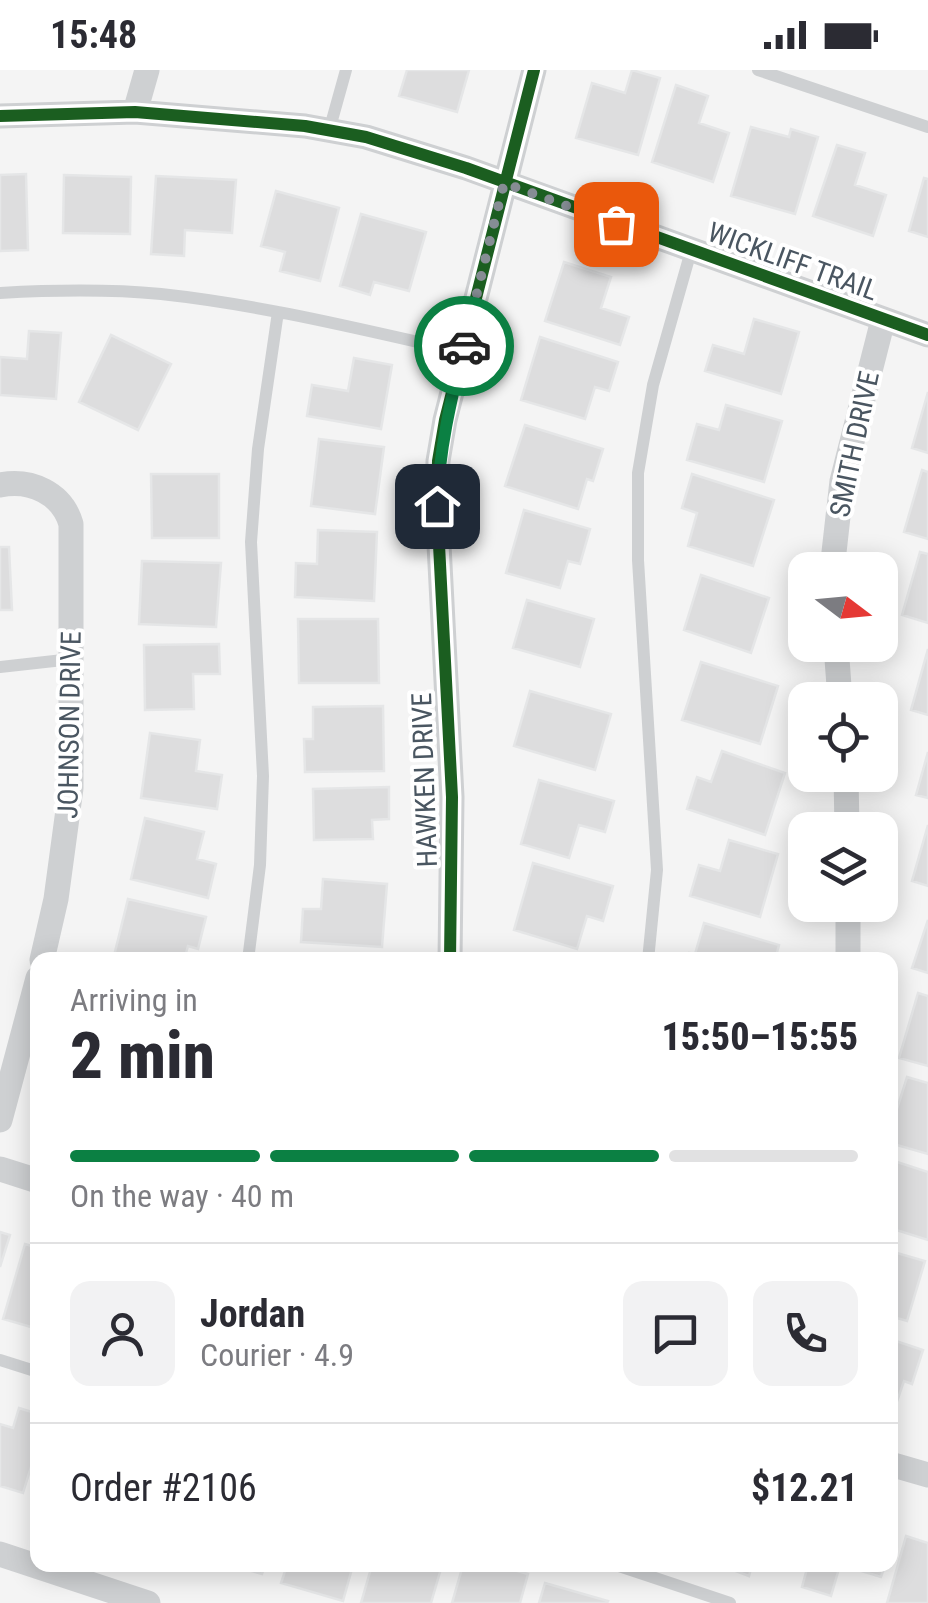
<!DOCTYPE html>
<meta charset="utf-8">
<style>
body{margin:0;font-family:"Roboto Condensed",sans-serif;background:#f2f2f3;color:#2b2b33;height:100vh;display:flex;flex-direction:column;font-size:38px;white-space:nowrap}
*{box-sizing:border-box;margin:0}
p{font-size:32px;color:#7c7c81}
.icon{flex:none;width:55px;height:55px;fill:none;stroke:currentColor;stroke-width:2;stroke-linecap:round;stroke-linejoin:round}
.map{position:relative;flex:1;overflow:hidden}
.side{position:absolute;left:30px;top:882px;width:868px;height:620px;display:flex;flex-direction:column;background:#fff;border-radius:20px;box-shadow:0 5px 25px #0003}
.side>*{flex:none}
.needle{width:65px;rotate:106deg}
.tools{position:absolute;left:788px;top:482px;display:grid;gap:20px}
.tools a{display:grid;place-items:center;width:110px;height:110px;border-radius:20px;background:#fff;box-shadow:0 5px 25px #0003;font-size:50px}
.pin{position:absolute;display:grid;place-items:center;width:85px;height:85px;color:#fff;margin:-42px;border-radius:20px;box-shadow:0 5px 15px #0006}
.courier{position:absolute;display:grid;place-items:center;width:100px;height:100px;margin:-50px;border:8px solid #0b8043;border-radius:50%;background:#fff;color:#222;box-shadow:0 2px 12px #0007}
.overview em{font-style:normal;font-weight:800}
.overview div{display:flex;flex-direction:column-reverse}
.overview{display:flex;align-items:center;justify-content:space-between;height:170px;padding:0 40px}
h1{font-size:65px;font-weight:800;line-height:75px}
.bar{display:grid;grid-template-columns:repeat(4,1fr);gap:15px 10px;align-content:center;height:120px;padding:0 40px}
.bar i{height:12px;border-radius:8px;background:#e1e1e2}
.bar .selected{background:#0b8043}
.bar p{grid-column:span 4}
.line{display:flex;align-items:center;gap:25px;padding:0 40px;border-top:2px solid #e1e1e2}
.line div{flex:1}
.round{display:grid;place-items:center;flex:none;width:105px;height:105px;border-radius:20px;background:#f2f2f3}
.status{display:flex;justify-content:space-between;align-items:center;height:70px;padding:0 50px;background:#fff;direction:ltr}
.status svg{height:28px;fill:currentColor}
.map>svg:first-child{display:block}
.building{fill:#ddddde;stroke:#e5e6e7;stroke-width:2.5}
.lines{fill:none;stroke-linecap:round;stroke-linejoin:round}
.lane{stroke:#ced0d2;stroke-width:12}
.street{stroke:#ced0d2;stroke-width:25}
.cycleway-casing{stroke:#fff;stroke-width:19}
.cycleway{stroke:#1b5e20;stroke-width:12}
.done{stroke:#868d94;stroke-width:10;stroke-dasharray:0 18}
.route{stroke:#0b8043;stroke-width:12}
.labels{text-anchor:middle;stroke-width:8;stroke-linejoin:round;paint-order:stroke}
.street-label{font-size:28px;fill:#4a5661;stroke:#fff}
</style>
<div class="status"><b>15:48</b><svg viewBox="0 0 49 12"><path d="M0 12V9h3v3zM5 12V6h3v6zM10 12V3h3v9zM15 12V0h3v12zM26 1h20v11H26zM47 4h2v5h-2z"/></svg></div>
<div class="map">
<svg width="928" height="1533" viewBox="0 0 928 1533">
<rect width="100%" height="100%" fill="#f4f4f4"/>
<path class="building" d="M407 0H469L457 42 399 26Z
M632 0 660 8 638 85 576 68 592 13 625 23Z
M676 15 708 26 699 53 729 63 713 112 652 92Z
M751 57 789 67 791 59 818 67 795 144 731 126Z
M837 75 865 83 855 115 886 125 873 166 813 146Z
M26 104 28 180 0 181V105Z
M64 105 131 107 130 164 63 163Z
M156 106 236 110 232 163 185 160 184 186 151 184Z
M924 108 928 109V167L909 161Z
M276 121 339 138 320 211 280 201 285 182 261 176Z
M361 144 426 162 409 221 374 212 370 225 340 216Z
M564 192 611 207 601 238 629 247 620 275 545 251Z
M754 249 799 262 781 324 705 301 713 275 744 284Z
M29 261 61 263 56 329 0 325V287L27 289Z
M111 265 171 294 138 360 79 332Z
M540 267 618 292 609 321 595 317 585 349 521 330Z
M354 288 392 295 381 359 307 346 312 315 348 321Z
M928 322V383L912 378Z
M726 335 782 351 764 412 687 390 697 354 719 360Z
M525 355 603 379 593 411 587 409 578 439 505 416Z
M319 369 384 377 375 444 311 436Z
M922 400 928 402V469L904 462Z
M151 404H219V468H152Z
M692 404 774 430 753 496 688 476 697 443 682 438Z
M524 440 590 459 580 494 568 491 560 518 506 503Z
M318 460 377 462 374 531 295 527 296 493 317 494Z
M0 477H9L12 540H0Z
M920 482 928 484V553L902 545Z
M142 491 221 493 216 557 139 554Z
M701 505 769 528 751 583 684 560Z
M527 530 594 549 580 597 513 578Z
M298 549H378L379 613H299Z
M219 574 220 604H193L194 639 145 640 144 575Z
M928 579V645L911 640Z
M701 592 778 616 760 674 682 650Z
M530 621 611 644 595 700 514 676Z
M383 636 384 701 305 702 304 669H313V637Z
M150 663 200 670 196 701 222 705 217 739 141 728Z
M722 681 785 703 765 765 687 739 697 707 711 712Z
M928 682V728L916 725Z
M539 710 614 731 605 762 579 755 569 788 521 774Z
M389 717V749L372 750 373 769 314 770 313 719Z
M145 748 204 762 197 789 216 794 208 828 131 809Z
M928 755V816L912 811Z
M729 770 778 784 760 847 690 826 699 795 720 801Z
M533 793 613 816 603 851 587 846 577 879 514 860Z
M323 809 387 814 382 877 301 872 303 839H321Z
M128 829 206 847 198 879 188 876 184 890H113Z
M928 850V903L912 898Z
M704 853 779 875 775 890H687L689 883 695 884Z
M918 923 928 926V996L899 988Z
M907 1007 928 1013V1084L890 1073V1061Z
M891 1090 928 1102V1170L890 1158Z
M0 1162 10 1165 0 1197Z
M25 1174 38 1178V1259L3 1249Z
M890 1181 925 1191 907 1251 890 1246Z
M890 1269 923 1280 912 1314 904 1311 894 1340 890 1338Z
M19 1338 38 1344V1374L23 1423 0 1416V1354L13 1358Z
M906 1466 928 1473V1533H887Z
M231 1495H265L262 1504Z
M287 1495H353L343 1531 281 1513Z
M372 1495 407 1499 409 1495H442L431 1533H361Z
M463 1495H495L528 1504 520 1533H452Z
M720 1495H752L749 1506Z
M808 1495H840L831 1526 802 1517Z
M842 1495H885L881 1507Z
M545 1513 608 1531 607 1533H539Z"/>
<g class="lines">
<path class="lane" d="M758 0 928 57
M329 61 346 0
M0 223C54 220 107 219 161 224 263 235 363 260 462 282
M0 597 72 589
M248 890 260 795 263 706 251 472 258 379 278 242
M648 890 657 800 638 490V403L653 315 691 181
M0 1290 38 1302
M616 1495 730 1533"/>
<path class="street" d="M135 42 147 0
M0 46 135 42 305 56 366 67 466 98 928 265
M0 415C31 409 62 423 71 454V718L56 829 42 890
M832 500 842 411 883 250
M836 575 840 630
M846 705 847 760
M450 890 452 727 437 436 438 391 445 350 534 0
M848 890V835
M0 1050 38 908
M0 1099 38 1111
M890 1394 928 1405
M0 1484 148 1533"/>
<g class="cycleway-casing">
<path id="cycleway" d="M0 46 135 42 305 56 366 67 466 98 928 265
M450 890 452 727 437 436 438 391 445 350 534 0"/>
</g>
<use href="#cycleway" class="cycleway"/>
</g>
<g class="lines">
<path class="done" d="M464 276 504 113 616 154"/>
<path class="route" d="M437 436C439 380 451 330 464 276"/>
</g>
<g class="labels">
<g class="street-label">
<text transform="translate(793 191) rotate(20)" y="10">WICKLIFF TRAIL</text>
<text transform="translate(854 374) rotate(-78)" y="10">SMITH DRIVE</text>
<text transform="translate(69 655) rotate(-89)" y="10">JOHNSON DRIVE</text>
<text transform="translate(424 710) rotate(-92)" y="10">HAWKEN DRIVE</text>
</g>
</g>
</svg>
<div class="tools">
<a><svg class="needle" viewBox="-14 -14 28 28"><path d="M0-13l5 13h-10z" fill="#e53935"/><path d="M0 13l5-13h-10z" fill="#7c7c81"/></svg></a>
<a><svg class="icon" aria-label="locate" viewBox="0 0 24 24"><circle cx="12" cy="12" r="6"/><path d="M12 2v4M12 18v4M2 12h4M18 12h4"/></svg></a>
<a><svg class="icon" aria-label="layers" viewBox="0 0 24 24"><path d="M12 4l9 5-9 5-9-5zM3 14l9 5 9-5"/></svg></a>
</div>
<div class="pin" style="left:616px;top:154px;background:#ea580c"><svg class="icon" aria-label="bag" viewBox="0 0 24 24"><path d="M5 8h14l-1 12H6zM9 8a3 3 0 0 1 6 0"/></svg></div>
<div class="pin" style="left:437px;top:436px;background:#1f2937"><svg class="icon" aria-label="home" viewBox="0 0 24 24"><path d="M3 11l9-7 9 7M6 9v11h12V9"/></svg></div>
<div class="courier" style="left:464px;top:276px"><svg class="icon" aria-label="car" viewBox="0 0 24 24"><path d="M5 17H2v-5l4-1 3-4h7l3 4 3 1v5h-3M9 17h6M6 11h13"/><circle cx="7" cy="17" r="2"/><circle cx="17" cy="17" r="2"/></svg></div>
<section class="side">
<div class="overview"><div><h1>2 min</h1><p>Arriving in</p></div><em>15:50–15:55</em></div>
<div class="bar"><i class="selected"></i><i class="selected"></i><i class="selected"></i><i></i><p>On the way · 40 m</p></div>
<div class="line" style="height:180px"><a class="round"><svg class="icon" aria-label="person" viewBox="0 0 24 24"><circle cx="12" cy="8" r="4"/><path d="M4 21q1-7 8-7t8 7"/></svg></a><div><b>Jordan</b><p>Courier · 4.9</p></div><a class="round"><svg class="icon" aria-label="chat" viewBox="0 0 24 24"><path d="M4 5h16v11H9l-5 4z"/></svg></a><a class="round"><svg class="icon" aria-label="phone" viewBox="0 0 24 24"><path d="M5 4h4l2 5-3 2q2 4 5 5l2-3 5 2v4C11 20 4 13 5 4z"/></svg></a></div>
<div class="line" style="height:130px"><div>Order #2106</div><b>$12.21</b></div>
</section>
</div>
